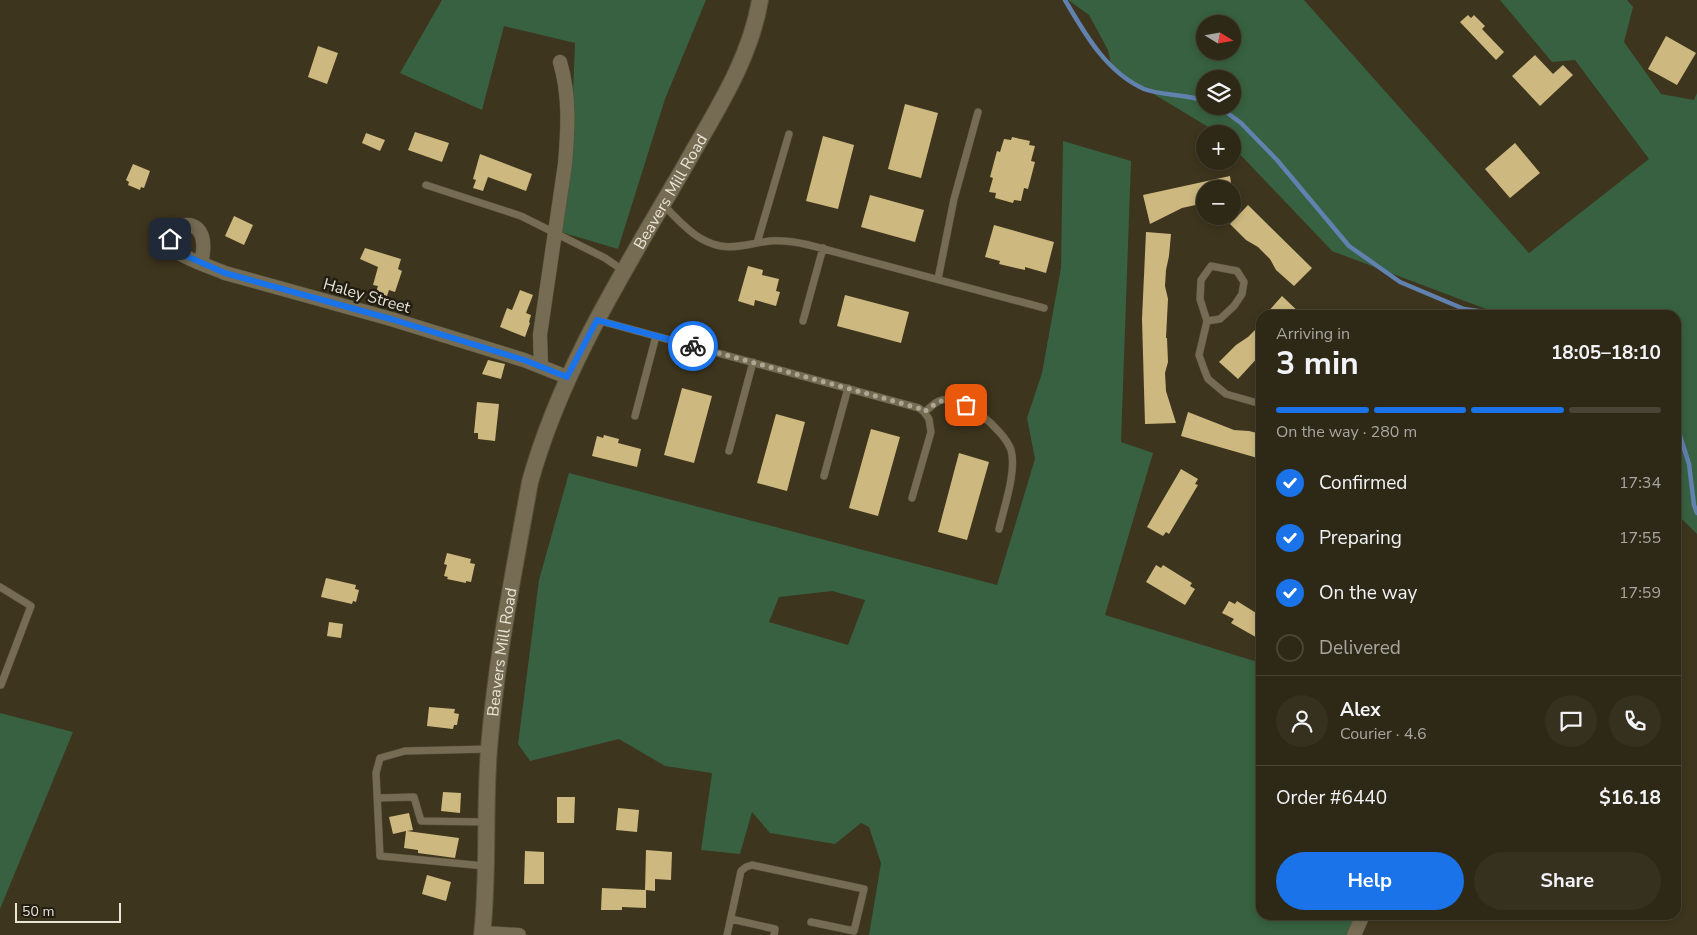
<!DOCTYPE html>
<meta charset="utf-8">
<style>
body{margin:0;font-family:"Nunito Sans",sans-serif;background:#36301f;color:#f1f3f6;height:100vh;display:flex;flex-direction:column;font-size:19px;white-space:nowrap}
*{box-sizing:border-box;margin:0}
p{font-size:16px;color:#a7a6a1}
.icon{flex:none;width:28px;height:28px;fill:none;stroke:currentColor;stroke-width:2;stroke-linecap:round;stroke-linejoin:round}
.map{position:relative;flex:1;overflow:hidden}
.side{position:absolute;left:1256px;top:310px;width:425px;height:610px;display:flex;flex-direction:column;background:#2e2816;border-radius:15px;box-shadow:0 2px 8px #0003,0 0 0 1px #494435}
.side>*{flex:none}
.needle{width:32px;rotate:101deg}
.tools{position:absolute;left:1196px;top:15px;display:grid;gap:10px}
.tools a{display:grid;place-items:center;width:45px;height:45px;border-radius:50%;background:#2e2816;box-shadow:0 2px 8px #0003,0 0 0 1px #494435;font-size:25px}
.scale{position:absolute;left:15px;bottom:12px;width:106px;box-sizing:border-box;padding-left:5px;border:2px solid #e9e4d6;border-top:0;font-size:14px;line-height:18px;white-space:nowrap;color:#e9e4d6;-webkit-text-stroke:4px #211d13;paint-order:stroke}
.pin{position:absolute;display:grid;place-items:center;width:42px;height:42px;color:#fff;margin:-21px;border-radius:10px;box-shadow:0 2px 8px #0006}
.courier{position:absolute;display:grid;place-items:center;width:50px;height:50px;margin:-25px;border:4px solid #1a73e8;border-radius:50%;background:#fff;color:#222;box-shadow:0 1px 6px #0007}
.summary em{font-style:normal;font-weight:700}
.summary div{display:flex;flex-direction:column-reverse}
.summary{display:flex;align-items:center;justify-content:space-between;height:85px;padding:0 20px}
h1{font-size:32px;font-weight:700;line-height:38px}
.bar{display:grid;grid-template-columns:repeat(4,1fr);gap:8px 5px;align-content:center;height:60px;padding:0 20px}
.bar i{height:6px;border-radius:4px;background:#494435}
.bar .selected{background:#1a73e8}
.bar p{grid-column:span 4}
.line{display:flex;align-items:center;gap:12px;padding:0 20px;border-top:1px solid #494435}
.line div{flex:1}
.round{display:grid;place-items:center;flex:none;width:52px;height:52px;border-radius:26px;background:#36301f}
ol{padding:0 20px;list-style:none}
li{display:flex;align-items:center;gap:15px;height:55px}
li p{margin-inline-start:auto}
li .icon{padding:5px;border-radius:50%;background:#1a73e8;color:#fff;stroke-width:4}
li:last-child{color:#a7a6a1}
li i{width:28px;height:28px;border:2px solid #494435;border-radius:50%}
.primary-button{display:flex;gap:10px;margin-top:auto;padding:10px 20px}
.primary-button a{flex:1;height:58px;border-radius:30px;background:#1a73e8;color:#fff;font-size:20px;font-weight:700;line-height:58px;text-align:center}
.primary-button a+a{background:#36301f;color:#f1f3f6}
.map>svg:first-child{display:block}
.green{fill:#376140;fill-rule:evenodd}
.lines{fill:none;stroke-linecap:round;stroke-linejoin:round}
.stream{stroke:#6181ae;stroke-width:4.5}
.building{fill:#cdb97f}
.service-casing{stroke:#57513b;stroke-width:8}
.minor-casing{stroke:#57513b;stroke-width:15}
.tertiary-casing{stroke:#57513b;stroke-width:18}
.service{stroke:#756c53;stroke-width:7}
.minor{stroke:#756c53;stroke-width:14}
.tertiary{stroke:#756c53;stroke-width:16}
.done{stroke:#ada796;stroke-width:5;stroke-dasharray:0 9}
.route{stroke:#1a73e8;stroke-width:6}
.labels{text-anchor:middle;stroke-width:5;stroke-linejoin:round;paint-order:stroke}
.street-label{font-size:16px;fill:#e9e4d6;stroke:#211d13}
</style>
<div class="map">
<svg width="1697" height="935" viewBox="0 0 1697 935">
<rect width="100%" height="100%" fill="#3e351e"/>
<path class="green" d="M442 0H706L665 99 618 249 561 232 570 169 575 43 504 26 482 110 400 73Z
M1068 0H1304L1529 253 1649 159 1575 60 1552 62 1500 0H1627L1633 7 1624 42 1661 94 1694 100 1697 93V534L1676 513V315H1502L1332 251 1233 147 1232 134H1220L1112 69 1108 50 1089 15ZM1205 24H1232V51H1205ZM1205 79H1232V106H1205Z
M1063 141 1131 161 1121 442 1153 453 1105 615 1261 663V915H1363L1354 935H869L881 863 869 827 861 823 835 844 770 833 752 812 740 854 701 850 712 773 665 766 619 739 530 761 518 744 539 580 569 473 997 585 1035 459 1027 418 1042 373 1061 268ZM832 591 865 600 848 645 769 622 779 597Z
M0 713 73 732 0 909Z"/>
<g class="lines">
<path class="stream" d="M1065 0C1085 34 1106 72 1144 89 1163 96 1186 94 1205 101
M1216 106 1222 109 1241 123 1277 160 1349 246 1400 282 1464 309 1507 315
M1676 423 1689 464 1694 505 1697 513"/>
</g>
<path class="building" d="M1468 15 1471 18 1474 15 1485 26 1482 29 1504 52 1496 60 1460 22Z
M1666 36 1696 53 1677 85 1648 69Z
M318 46 338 53 327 84 308 77Z
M1535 55 1553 74 1563 65 1573 75 1540 106 1512 76Z
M905 104 938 113 921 178 888 169Z
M415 132 449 143 442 162 408 150Z
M366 133 385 140 380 151 362 143Z
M823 136 854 145 838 209 806 201Z
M1012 137 1030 141 1029 145 1035 146 1031 161 1035 162 1028 189 1024 188 1021 201 1014 200 1013 203 995 198 996 193 989 192 993 178 990 177 997 151 1000 152 1004 139 1011 140Z
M1515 143 1540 173 1510 198 1485 169Z
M480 154 532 174 526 191 488 177 483 191 473 188 476 180 473 179Z
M133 164 150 171 144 188 141 187 140 190 128 185 129 182 126 180Z
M1230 176 1232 189H1205V204H1200L1182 208 1150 224 1143 195Z
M870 195 924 210 915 242 861 227Z
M1248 205 1312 268 1294 286 1276 270 1270 259 1258 247 1246 240 1230 224Z
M234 216 253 225 244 245 225 236Z
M994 225 1054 242 1046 273 1025 267V270L999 264 1000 261 985 257Z
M1146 232 1171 234 1169 256 1166 270 1165 286 1168 299 1166 338H1167L1168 362 1165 373 1166 391 1176 423 1145 424 1142 319Z
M365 248 401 259 398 269 402 271 395 292 389 290 387 296 376 292 378 286 373 285 378 267 360 259Z
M748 266 763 270 762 275 779 279 776 291 780 292 776 306 755 300 754 306 738 301Z
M520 290 533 295 526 313 531 315 529 322 530 323 525 337 500 327 507 308 512 310Z
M845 295 909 312 901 343 837 326Z
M1282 296 1302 315H1265Z
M1261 324V354L1238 379 1219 362 1236 345 1248 337Z
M488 360 505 364 501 379 482 374Z
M682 388 712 396 694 463 664 455Z
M477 402 499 404 495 441 478 439V433H474Z
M1188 412 1234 430 1249 431 1261 434V459L1181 436Z
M776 414 805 422 787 491 757 483Z
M871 429 900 437 878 516 849 508Z
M604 435 619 439 618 443 641 449 637 467 592 456 597 436 603 438Z
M959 453 989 462 967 540 938 532Z
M1181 469 1198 479 1195 484 1198 485 1169 534 1166 532 1163 536 1147 527Z
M447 553 471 559 470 563 475 564 471 582 466 581V583L447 579 448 577 444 576 447 565 444 564Z
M1156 565 1161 568 1163 565 1192 583 1190 586 1195 589 1185 605 1146 582Z
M326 578 356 585 355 589 359 590 356 602 353 601 352 604 321 597Z
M1229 601 1235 604 1237 601 1261 616V640L1231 623 1234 619 1222 613Z
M329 622 343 624 341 638 327 636Z
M429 707 455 709 454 713 459 714 457 725H454L453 729 427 726Z
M443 792 461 793 460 813 441 811Z
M557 797H575L574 823H557Z
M618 808 639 810 637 832 616 830Z
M409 813 413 830 407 831 459 838 455 858 418 853V850L404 848 406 831 393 834 389 817Z
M646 850 672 852 671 880 655 879V891L646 890V908L622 907V910H601L602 888 645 890Z
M525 851 544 852V884H524Z
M427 875 451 882 446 901 422 894Z"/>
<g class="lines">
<g class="service-casing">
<path id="service" d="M426 185 521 216 605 258 624 271
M663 205C674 215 686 230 700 238 727 254 743 244 770 241 783 240 796 242 809 245L1044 308
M757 243 789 134
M938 279 954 199 978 112
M597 320 919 408 924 412 929 419 931 432 912 498
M803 321 823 248
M1207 321 1220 319 1234 306 1242 294 1244 282 1237 271 1211 266 1201 280 1200 299 1207 321 1199 355 1204 369 1208 379 1226 394 1261 404
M924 412C929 409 934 403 939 401 960 391 1005 431 1011 450 1017 470 1004 508 999 529
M635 416 656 336
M729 451 753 362
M824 476 848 388
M0 587 31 606 1 685 0 684
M377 798 414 797 421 821 486 822
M485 866 380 856 376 773 380 758 405 751 489 749
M731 919 775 929 774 935
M727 935 741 871 746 867 752 865 864 889 854 931 811 922"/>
</g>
<g class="minor-casing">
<path id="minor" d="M201 263C216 201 150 229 175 250 185 259 211 267 225 273L391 319 524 360 567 377
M541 366 540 335 565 164C568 129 570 96 560 62
M482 933 519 935
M1354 935 1363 915"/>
</g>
<g class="tertiary-casing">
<g id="tertiary">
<path id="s1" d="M482 935C489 873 484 811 489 749 496 659 514 571 530 482 561 370 624 271 682 171 712 117 750 62 760 0"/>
</g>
</g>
<use href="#service" class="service"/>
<use href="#minor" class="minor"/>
<use href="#tertiary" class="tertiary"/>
</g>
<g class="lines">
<path class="done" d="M693 346 883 398 918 408 924 412C940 400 947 395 966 405"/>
<path class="route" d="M170 239 171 246 175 251 225 273 391 319 524 360 567 377 597 320 693 346"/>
</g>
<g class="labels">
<g class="street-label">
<text dy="6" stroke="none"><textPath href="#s1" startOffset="780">Beavers Mill Road</textPath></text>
<text transform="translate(367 295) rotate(16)" y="6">Haley Street</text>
<text dy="6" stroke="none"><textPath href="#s1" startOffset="284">Beavers Mill Road</textPath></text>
</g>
</g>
</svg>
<div class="tools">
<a><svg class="needle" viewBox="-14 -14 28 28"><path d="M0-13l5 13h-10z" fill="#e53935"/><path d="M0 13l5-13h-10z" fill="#a7a6a1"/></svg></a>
<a><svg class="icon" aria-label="layers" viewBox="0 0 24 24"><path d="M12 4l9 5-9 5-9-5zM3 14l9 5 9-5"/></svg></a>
<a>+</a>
<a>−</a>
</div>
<div class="scale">50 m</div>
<div class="pin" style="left:966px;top:405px;background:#ea580c"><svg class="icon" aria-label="bag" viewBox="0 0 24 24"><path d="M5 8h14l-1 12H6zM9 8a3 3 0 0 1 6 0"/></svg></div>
<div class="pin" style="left:170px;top:239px;background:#1f2937"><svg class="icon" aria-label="home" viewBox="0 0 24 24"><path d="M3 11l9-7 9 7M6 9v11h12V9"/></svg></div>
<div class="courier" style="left:693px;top:346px"><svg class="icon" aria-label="bike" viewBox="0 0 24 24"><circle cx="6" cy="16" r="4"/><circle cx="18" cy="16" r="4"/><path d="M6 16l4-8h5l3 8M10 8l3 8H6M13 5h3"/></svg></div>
<section class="side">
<div class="summary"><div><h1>3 min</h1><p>Arriving in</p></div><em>18:05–18:10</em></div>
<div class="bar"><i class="selected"></i><i class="selected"></i><i class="selected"></i><i></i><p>On the way · 280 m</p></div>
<ol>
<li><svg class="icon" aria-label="check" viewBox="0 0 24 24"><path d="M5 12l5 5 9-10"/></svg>Confirmed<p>17:34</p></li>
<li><svg class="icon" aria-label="check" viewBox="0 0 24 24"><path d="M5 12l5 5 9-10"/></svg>Preparing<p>17:55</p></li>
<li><svg class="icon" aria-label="check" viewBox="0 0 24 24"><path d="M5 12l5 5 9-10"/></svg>On the way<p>17:59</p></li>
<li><i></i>Delivered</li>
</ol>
<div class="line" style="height:90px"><a class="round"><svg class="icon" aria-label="person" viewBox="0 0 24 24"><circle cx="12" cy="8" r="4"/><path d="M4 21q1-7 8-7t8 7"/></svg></a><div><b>Alex</b><p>Courier · 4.6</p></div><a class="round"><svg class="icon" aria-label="chat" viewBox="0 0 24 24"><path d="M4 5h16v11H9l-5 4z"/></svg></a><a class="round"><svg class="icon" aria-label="phone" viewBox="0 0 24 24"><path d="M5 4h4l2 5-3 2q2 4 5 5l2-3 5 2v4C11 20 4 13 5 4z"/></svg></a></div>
<div class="line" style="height:65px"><div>Order #6440</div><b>$16.18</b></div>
<div class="primary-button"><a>Help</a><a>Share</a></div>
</section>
</div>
